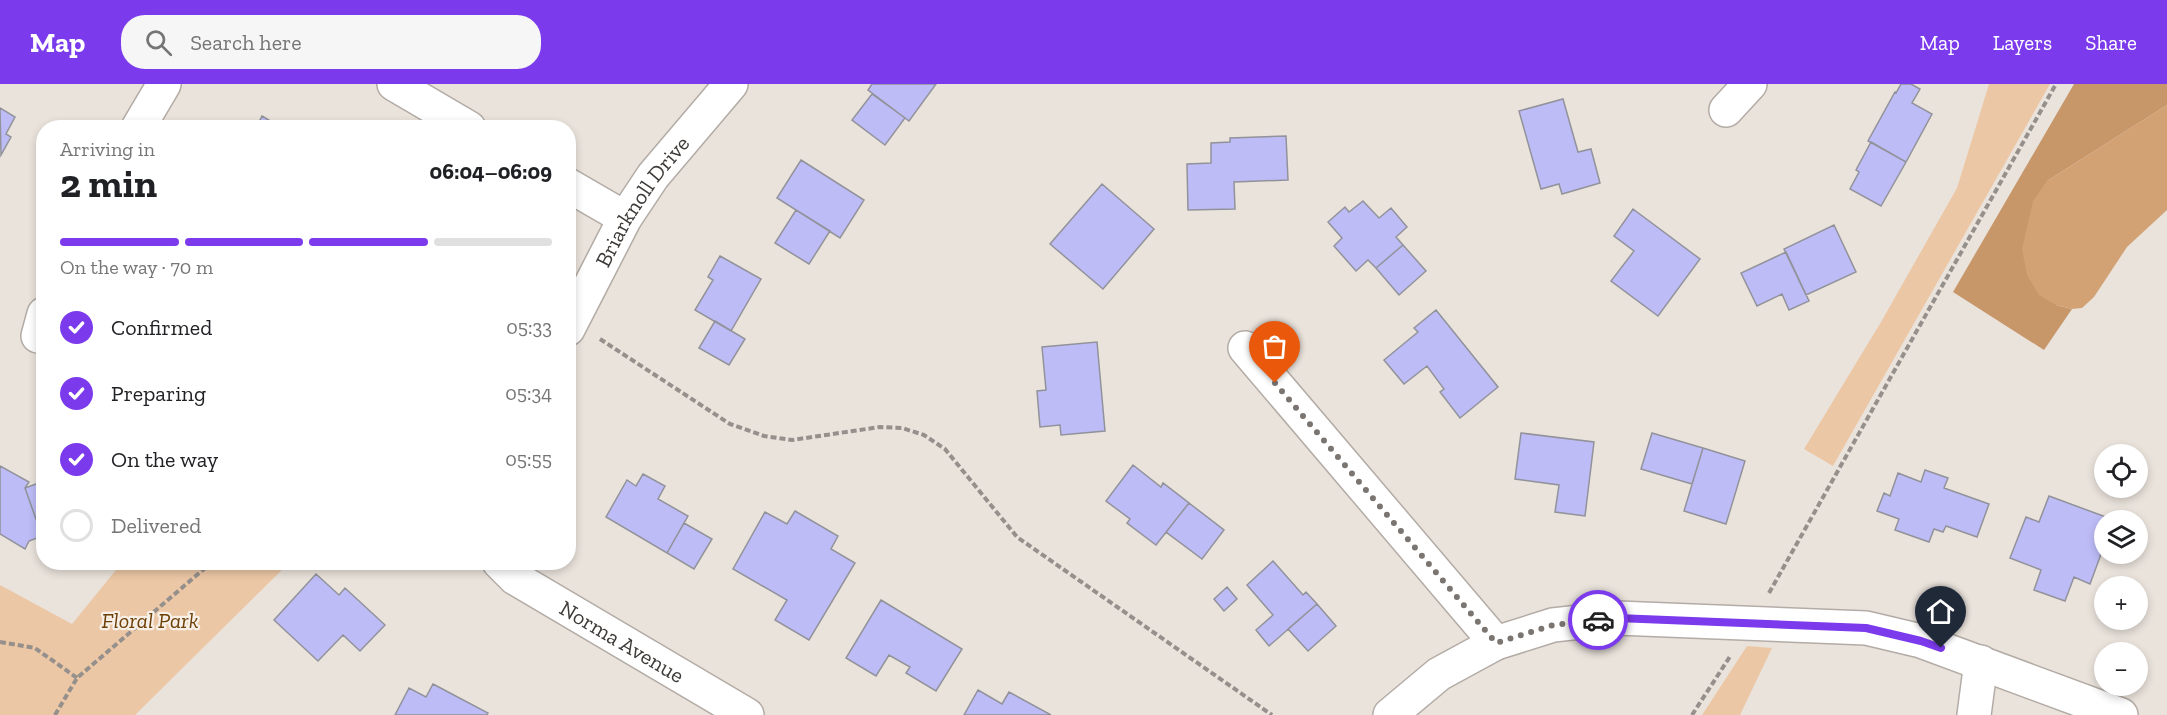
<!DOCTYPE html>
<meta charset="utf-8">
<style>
body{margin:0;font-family:"Zilla Slab",serif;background:#f6f6f6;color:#202124;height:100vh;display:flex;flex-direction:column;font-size:22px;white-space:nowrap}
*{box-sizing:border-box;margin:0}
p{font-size:20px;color:#757577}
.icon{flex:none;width:33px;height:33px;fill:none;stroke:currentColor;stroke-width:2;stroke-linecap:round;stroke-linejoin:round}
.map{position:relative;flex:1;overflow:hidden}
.details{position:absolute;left:36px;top:36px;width:540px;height:450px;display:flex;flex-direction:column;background:#fff;border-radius:24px;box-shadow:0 3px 9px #0003}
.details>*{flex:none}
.buttons{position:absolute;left:2094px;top:360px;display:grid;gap:12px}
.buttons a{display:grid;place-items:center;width:54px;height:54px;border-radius:50%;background:#fff;box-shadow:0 3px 9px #0003;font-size:30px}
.pin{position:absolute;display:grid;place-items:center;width:51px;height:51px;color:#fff;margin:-62px -26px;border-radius:50% 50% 50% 0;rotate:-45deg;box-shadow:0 0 6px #0007}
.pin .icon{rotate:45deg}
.courier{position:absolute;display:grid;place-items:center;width:60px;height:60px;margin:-30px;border:4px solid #7c3aed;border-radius:50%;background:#fff;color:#222;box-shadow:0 2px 8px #0007}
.headline em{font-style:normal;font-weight:700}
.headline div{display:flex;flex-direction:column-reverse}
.headline{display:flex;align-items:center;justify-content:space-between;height:102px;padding:0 24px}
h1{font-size:39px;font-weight:700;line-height:45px}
.bar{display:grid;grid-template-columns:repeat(4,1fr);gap:9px 6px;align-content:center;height:72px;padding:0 24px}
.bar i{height:8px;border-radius:4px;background:#e0e0e0}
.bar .active{background:#7c3aed}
.bar p{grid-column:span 4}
ol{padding:0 24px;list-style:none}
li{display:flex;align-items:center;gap:18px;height:66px}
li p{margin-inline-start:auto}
li .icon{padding:6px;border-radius:50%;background:#7c3aed;color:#fff;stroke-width:4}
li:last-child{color:#757577}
li i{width:33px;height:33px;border:3px solid #e0e0e0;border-radius:50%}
header{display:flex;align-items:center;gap:36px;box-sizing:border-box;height:84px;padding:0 30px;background:#7c3aed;color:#fff}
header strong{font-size:28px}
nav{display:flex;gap:33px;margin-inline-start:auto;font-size:21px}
.search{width:420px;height:54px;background:#f6f6f6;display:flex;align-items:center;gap:15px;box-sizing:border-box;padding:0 21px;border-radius:24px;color:#757577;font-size:22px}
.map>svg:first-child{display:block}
.green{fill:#ecc7a5}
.forest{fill:#c7976a}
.water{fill:#d2a275}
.building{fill:#bdbcf7;stroke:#92929a;stroke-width:1.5}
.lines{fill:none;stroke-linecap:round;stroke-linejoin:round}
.minor-casing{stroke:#b3aba5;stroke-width:36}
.path{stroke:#95908c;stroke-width:4;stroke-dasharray:6 3;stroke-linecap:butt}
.minor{stroke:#fff;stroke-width:33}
.done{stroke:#7a7571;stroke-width:6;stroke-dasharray:0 10.8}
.route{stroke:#7c3aed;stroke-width:8}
.labels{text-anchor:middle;stroke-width:4.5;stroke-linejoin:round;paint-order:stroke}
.street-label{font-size:22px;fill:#3d3a38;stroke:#f7f0e9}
.park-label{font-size:22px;font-style:italic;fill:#6e4007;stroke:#f7f0e9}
</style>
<header>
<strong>Map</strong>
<div class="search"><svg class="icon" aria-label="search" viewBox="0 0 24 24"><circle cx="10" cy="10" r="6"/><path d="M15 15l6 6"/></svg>Search here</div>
<nav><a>Map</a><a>Layers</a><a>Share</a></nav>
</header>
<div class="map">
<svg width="2167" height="631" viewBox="0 0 2167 631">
<rect width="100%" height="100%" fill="#eae3dc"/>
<path class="green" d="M1989 0H2050L1833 382 1804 365 1881 238 1957 104Z
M128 479H289L135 631H0V501L72 540 120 481Z
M1747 562 1772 564 1740 631H1702Z"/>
<path class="forest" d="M2074 0H2167V21L2047 97 2056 221 2072 225 2044 266 1953 208Z"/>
<path class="water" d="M2167 21V126L2127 163 2094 213 2082 224 2072 225 2056 221 2039 211 2027 191 2022 165 2033 117 2047 97Z"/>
<path class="building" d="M872 0H936L909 37 868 6Z
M1901 0H1911L1920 5 1912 19 1932 30 1906 78 1868 57 1895 8 1896 9Z
M872 10 905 34 885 61 852 36Z
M1563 15 1578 68 1591 65 1600 99 1562 110 1559 100 1541 105 1519 27Z
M0 24 15 33 6 50 11 53 1 71Z
M262 32 282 44H256Z
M1286 52 1288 96 1234 98 1235 125 1188 126 1187 80 1211 79V59L1230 58V54Z
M1871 58 1906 78 1881 122 1850 105 1859 88 1856 86Z
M801 76 864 116 840 154 777 114Z
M1102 100 1154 145 1103 205 1050 160Z
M1363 117 1379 134 1391 124 1407 143 1396 153 1403 161 1376 184 1368 176 1356 187 1334 162 1342 154 1328 138 1345 123 1349 128Z
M1633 125 1700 175 1658 232 1611 197 1634 167 1614 152Z
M796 126 830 147 809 180 775 159Z
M1834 141 1856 188 1806 211 1784 165Z
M1403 161 1426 187 1399 211 1376 184Z
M1786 168 1809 217 1789 226 1782 210 1757 222 1741 189Z
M720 172 761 195 731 247 695 226 713 196 708 193Z
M1436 226 1498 303 1460 334 1440 308 1444 305 1427 282 1404 300 1384 276 1418 248 1414 244Z
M715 237 745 255 729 281 699 264Z
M1097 258 1105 347 1061 351 1060 341 1040 343 1037 307 1046 306 1042 263Z
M1521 349 1594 358 1585 432 1555 428 1559 401 1515 395Z
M1652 349 1703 364 1692 400 1641 385Z
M1703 364 1745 377 1726 440 1684 427Z
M1133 381 1161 403 1163 399 1189 419 1156 461 1127 439 1130 435 1106 417Z
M0 382 29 398 25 404 42 452 29 457 25 465 0 450Z
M1925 386 1948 394 1944 404 1989 420 1977 453 1946 442 1943 448 1934 445 1929 458 1895 446 1899 435 1877 427 1884 409 1890 412 1898 389 1921 398Z
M643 390 665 402 658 415 688 432 667 469 606 433 627 396 636 402Z
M44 397V452H42L25 404Z
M2049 412 2114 436H2104V462L2090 500 2074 493 2065 517 2034 506 2041 486 2010 474 2026 433 2039 438Z
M1189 419 1224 446 1202 475 1166 448Z
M795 427 838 452 831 465 855 479 809 556 775 536 787 516 733 485 765 428 787 440Z
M684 439 712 455 694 485 667 469Z
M1273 477 1303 511 1306 508 1317 520 1269 562 1256 546 1273 531 1247 501Z
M316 490 339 511 345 504 385 541 360 567 343 551 318 577 274 536Z
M1227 503 1237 515 1224 527 1214 515Z
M881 516 962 565 936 607 906 589 910 583 889 571 876 592 846 574Z
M1317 520 1336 542 1308 567 1288 545Z
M433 600 488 629 487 631H395L409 604 426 613Z
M978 606 1002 620 1009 608 1051 631H964Z"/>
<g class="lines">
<g class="minor-casing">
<g id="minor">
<path d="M394 0 469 44"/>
<path d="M1726 26 1750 0"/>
<path d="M138 44 164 0"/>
<path d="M568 101 625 134"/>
<path id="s1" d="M568 245 625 134 653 92 731 0"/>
<path d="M38 252 44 230"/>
<path d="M1245 264 1496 559"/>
<path id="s2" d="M499 478 515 494 747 631"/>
<path d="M1390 631 1439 590 1496 559 1553 541 1617 534 1866 544 1921 557 2121 631"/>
<path d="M1974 631 1981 578"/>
</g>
</g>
<path class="path" d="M600 255 730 340 764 352 792 356 880 343 902 344 924 351 945 365 1017 453 1272 631
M1769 509 2056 0
M0 558 35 564 77 594
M55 631 77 594 212 478
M1692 631 1731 571"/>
<use href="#minor" class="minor"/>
</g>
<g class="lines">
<path class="done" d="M1275 299 1496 559 1553 541 1598 536"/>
<path class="route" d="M1598 536 1617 534 1866 544 1921 557 1941 564"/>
</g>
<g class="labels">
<g class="street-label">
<text dy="8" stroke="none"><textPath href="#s1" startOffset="148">Briarknoll Drive</textPath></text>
<text dy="8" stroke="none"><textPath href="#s2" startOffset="147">Norma Avenue</textPath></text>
</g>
<g class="park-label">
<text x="150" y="544">Floral Park</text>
</g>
</g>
</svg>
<div class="buttons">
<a><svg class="icon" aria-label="locate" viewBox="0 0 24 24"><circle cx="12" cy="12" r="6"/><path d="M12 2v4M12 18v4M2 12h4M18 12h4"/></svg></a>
<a><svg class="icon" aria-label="layers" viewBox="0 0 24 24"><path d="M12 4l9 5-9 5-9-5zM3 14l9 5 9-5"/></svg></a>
<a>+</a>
<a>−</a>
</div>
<div class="pin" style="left:1275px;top:299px;background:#ea580c"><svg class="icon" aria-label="bag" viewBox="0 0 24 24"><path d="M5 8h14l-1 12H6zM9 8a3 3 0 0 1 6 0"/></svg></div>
<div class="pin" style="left:1941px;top:564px;background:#1f2937"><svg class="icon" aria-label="home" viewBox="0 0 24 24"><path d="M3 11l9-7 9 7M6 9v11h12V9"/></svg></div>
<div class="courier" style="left:1598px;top:536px"><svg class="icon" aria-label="car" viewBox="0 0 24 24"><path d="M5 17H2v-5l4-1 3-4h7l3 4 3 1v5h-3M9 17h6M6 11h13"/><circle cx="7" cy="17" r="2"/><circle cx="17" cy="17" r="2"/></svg></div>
<section class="details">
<div class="headline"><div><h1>2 min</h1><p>Arriving in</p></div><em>06:04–06:09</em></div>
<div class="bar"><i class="active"></i><i class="active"></i><i class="active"></i><i></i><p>On the way · 70 m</p></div>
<ol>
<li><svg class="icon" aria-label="check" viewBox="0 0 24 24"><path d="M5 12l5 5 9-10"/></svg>Confirmed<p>05:33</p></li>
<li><svg class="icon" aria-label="check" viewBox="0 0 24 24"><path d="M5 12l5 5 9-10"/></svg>Preparing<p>05:34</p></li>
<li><svg class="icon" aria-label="check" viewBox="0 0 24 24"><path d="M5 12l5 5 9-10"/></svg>On the way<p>05:55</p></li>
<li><i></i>Delivered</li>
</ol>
</section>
</div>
